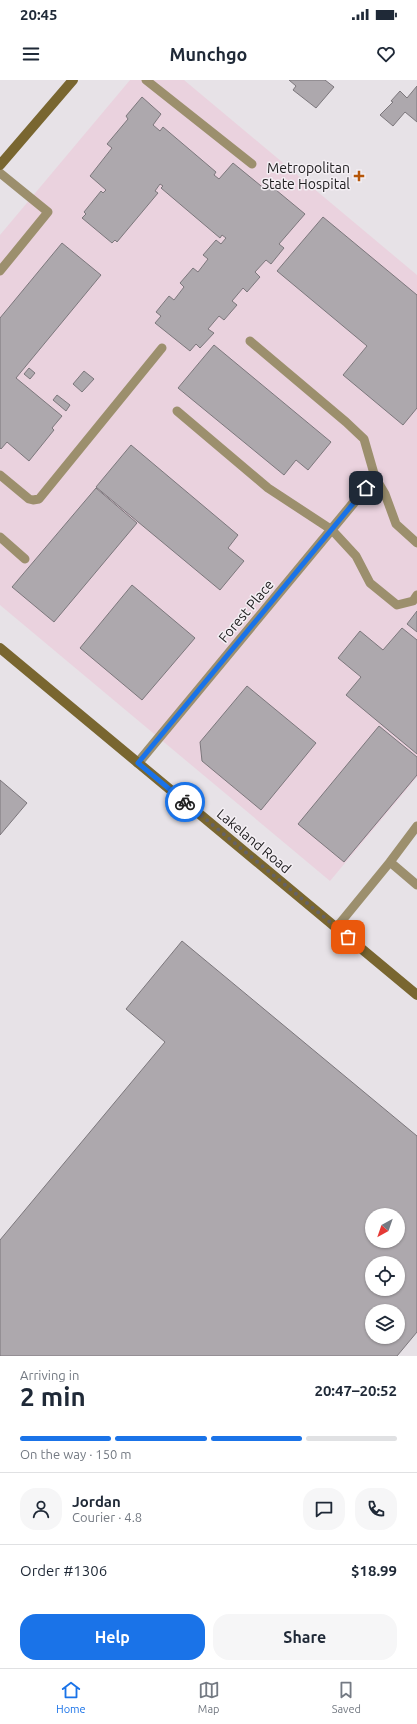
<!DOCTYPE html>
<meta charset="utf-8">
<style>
body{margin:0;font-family:Ubuntu,sans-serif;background:#f6f6f7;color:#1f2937;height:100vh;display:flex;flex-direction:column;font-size:15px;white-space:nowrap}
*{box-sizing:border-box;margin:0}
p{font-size:13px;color:#747a83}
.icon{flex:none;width:22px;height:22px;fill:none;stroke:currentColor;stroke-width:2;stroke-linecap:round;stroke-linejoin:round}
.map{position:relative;height:1276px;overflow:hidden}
.panel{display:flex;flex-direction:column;background:#fff;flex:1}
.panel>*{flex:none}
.needle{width:26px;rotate:220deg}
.fabs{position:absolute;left:365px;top:1128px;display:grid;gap:8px}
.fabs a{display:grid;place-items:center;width:40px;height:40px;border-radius:50%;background:#fff;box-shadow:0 1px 3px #0004;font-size:20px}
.pin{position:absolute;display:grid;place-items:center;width:34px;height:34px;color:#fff;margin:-17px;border-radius:8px;box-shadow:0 2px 6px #0006}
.courier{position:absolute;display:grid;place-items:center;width:40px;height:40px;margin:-20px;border:3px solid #1a73e8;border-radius:50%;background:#fff;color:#222;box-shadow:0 1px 5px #0007}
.head em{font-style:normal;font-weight:700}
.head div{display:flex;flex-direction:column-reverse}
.head{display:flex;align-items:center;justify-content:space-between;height:68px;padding:0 20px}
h1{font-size:26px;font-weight:700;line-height:30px}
.bar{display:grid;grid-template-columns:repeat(4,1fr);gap:6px 4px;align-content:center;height:48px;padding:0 20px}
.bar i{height:5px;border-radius:3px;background:#e0e1e3}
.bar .active{background:#1a73e8}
.bar p{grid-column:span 4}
.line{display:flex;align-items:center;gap:10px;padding:0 20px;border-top:1px solid #e0e1e3}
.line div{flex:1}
.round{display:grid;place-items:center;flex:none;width:42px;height:42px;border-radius:16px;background:#f6f6f7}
.button{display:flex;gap:8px;margin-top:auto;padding:8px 20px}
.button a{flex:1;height:46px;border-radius:16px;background:#1a73e8;color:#fff;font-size:16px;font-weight:700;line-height:46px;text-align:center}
.button a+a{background:#f6f6f7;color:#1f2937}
.status{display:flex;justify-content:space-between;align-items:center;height:28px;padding:0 20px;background:#fff;direction:ltr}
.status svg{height:11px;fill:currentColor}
header{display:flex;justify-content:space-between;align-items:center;height:52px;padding:0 20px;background:#fff;font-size:18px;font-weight:700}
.tab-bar{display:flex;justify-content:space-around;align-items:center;height:56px;border-top:1px solid #e0e1e3;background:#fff;font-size:11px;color:#747a83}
.tab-bar a{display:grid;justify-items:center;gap:2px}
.tab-bar .active{color:#1a73e8}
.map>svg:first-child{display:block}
.commercial{fill:#ead2de}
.building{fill:#ada8ad;stroke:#7c777c;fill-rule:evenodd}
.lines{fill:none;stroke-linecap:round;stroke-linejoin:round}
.lane{stroke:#9c8f6d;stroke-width:9}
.street{stroke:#9c8f6d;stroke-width:10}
.secondary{stroke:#796630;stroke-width:10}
.done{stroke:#656265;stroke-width:4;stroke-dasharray:0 7.2}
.route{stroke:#1a73e8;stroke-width:5}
.poi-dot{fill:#b55609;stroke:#f4eff4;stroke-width:1.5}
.labels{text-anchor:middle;stroke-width:3;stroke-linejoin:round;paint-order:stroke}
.poi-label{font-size:14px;fill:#1f1d1f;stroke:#f4eff4;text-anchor:end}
.street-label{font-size:14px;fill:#1f1d1f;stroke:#f4eff4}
</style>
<div class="status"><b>20:45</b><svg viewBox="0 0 49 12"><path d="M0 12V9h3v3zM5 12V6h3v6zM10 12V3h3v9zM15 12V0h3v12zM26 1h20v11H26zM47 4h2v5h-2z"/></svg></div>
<header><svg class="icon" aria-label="menu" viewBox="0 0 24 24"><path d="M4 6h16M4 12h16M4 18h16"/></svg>Munchgo<svg class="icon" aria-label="heart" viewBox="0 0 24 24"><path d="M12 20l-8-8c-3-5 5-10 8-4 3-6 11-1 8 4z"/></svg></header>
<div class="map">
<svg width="417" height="1276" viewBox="0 0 417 1276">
<rect width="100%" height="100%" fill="#e7e2e7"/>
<path class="commercial" d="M130 0H184L417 195V697L330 801 0 525V155Z"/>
<path class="building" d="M289 0H325L334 7 316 28 293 10 296 6Z
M417 6V42L405 32 393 46 380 35 393 22 391 21 400 11 407 18Z
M142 17 161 34 153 45 160 51 163 47 216 92 214 95 219 99 233 83 266 110 270 105 305 134 279 164 284 168 271 184 266 180 255 192 260 197 247 212 243 208 232 221 237 225 224 240 219 236 208 249 214 253 200 268 196 264 190 271 155 243 161 236 156 232 169 216 174 220 184 207 180 203 193 188 198 192 208 179 203 175 216 160 221 164 226 158 222 155 220 158 161 108 163 106 160 104 155 111 158 113 117 162 115 160 112 163 82 138 86 134 84 132 101 111 103 113 106 110 90 96 112 68 107 64 128 39 126 36Z
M323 137 417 215V328L403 345 343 295 367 266 277 191Z
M62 163 101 195 16 298 62 336 52 348 54 350 29 381 7 362 1 369 0 368V238Z
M214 265 331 362 308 390 296 380 284 395 178 308Z
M29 288 35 293 30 299 24 294Z
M84 291 94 299 82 312 73 304Z
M57 315 70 325 66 331 53 320Z
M131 365 238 455 228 468 244 481 220 510 96 407Z
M96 408 137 443 54 542 12 507Z
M132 505 195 558 142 620 80 568Z
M417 531V552L407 544Z
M402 548 417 560V674L346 615 361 597 338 578 360 551 383 570Z
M247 606 316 663 261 730 202 681 200 662Z
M379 646 417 677V695L344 782 298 744Z
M0 700 27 723 0 755Z
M182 861 417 1056V1252L397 1276H0V1160L165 962 126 929ZM372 1135H398V1161H372ZM372 1183H398V1209H372ZM372 1231H398V1257H372Z"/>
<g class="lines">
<path class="lane" d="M146 0 252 84
M0 93 48 132 0 191
M250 261 346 342 364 359 375 397 385 414 396 444 417 463
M177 331 268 408 332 450 356 476 370 503 397 525 413 521 417 515
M0 395 29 419 33 420 39 419 162 268
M0 457 25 479
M390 782 417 746
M336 848 390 782 417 805"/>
<path class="street" d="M138 683 375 397"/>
<path class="secondary" d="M0 85 73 0
M0 568 417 915"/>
</g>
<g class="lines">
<path class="done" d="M185 722 348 857"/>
<path class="route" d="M185 722 138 683 366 408"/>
</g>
<path class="poi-dot" d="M357 90h4v4h4v4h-4v4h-4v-4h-4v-4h4z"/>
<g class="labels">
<g class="poi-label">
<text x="350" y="93">Metropolitan<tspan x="350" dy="16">State Hospital</tspan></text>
</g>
<g class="street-label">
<text transform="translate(246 531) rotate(-50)" y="5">Forest Place</text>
<text transform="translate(254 761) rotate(40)" y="5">Lakeland Road</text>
</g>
</g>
</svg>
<div class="fabs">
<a><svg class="needle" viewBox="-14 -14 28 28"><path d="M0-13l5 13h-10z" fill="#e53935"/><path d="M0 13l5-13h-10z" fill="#747a83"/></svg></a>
<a><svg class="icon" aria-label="locate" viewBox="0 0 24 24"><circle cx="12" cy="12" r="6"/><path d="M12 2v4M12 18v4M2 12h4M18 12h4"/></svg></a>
<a><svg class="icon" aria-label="layers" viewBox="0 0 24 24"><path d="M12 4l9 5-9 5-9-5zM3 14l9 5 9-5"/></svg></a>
</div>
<div class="pin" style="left:348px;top:857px;background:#ea580c"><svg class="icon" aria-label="bag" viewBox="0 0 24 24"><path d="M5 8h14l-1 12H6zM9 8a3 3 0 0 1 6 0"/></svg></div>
<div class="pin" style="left:366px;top:408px;background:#1f2937"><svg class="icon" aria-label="home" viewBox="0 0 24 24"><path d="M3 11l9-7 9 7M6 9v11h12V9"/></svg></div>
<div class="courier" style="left:185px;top:722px"><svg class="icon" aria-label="bike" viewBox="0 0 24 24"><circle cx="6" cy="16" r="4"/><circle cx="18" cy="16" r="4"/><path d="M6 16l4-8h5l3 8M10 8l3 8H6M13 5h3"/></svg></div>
</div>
<section class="panel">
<div class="head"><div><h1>2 min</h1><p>Arriving in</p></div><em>20:47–20:52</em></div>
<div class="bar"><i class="active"></i><i class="active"></i><i class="active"></i><i></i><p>On the way · 150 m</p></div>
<div class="line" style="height:72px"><a class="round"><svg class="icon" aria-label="person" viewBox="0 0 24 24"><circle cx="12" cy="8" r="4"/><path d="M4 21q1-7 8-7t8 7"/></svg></a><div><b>Jordan</b><p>Courier · 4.8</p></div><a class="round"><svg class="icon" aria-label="chat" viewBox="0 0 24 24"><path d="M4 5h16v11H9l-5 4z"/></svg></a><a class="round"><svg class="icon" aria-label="phone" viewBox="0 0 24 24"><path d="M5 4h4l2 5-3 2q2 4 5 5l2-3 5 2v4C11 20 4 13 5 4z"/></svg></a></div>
<div class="line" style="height:52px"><div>Order #1306</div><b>$18.99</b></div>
<div class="button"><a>Help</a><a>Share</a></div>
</section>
<nav class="tab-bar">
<a class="active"><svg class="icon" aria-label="home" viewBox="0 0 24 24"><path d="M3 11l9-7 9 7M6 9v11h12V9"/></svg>Home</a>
<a><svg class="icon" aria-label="map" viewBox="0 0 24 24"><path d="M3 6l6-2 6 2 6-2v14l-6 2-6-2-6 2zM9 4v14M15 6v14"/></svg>Map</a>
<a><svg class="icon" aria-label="saved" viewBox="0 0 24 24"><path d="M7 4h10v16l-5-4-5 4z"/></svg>Saved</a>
</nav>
